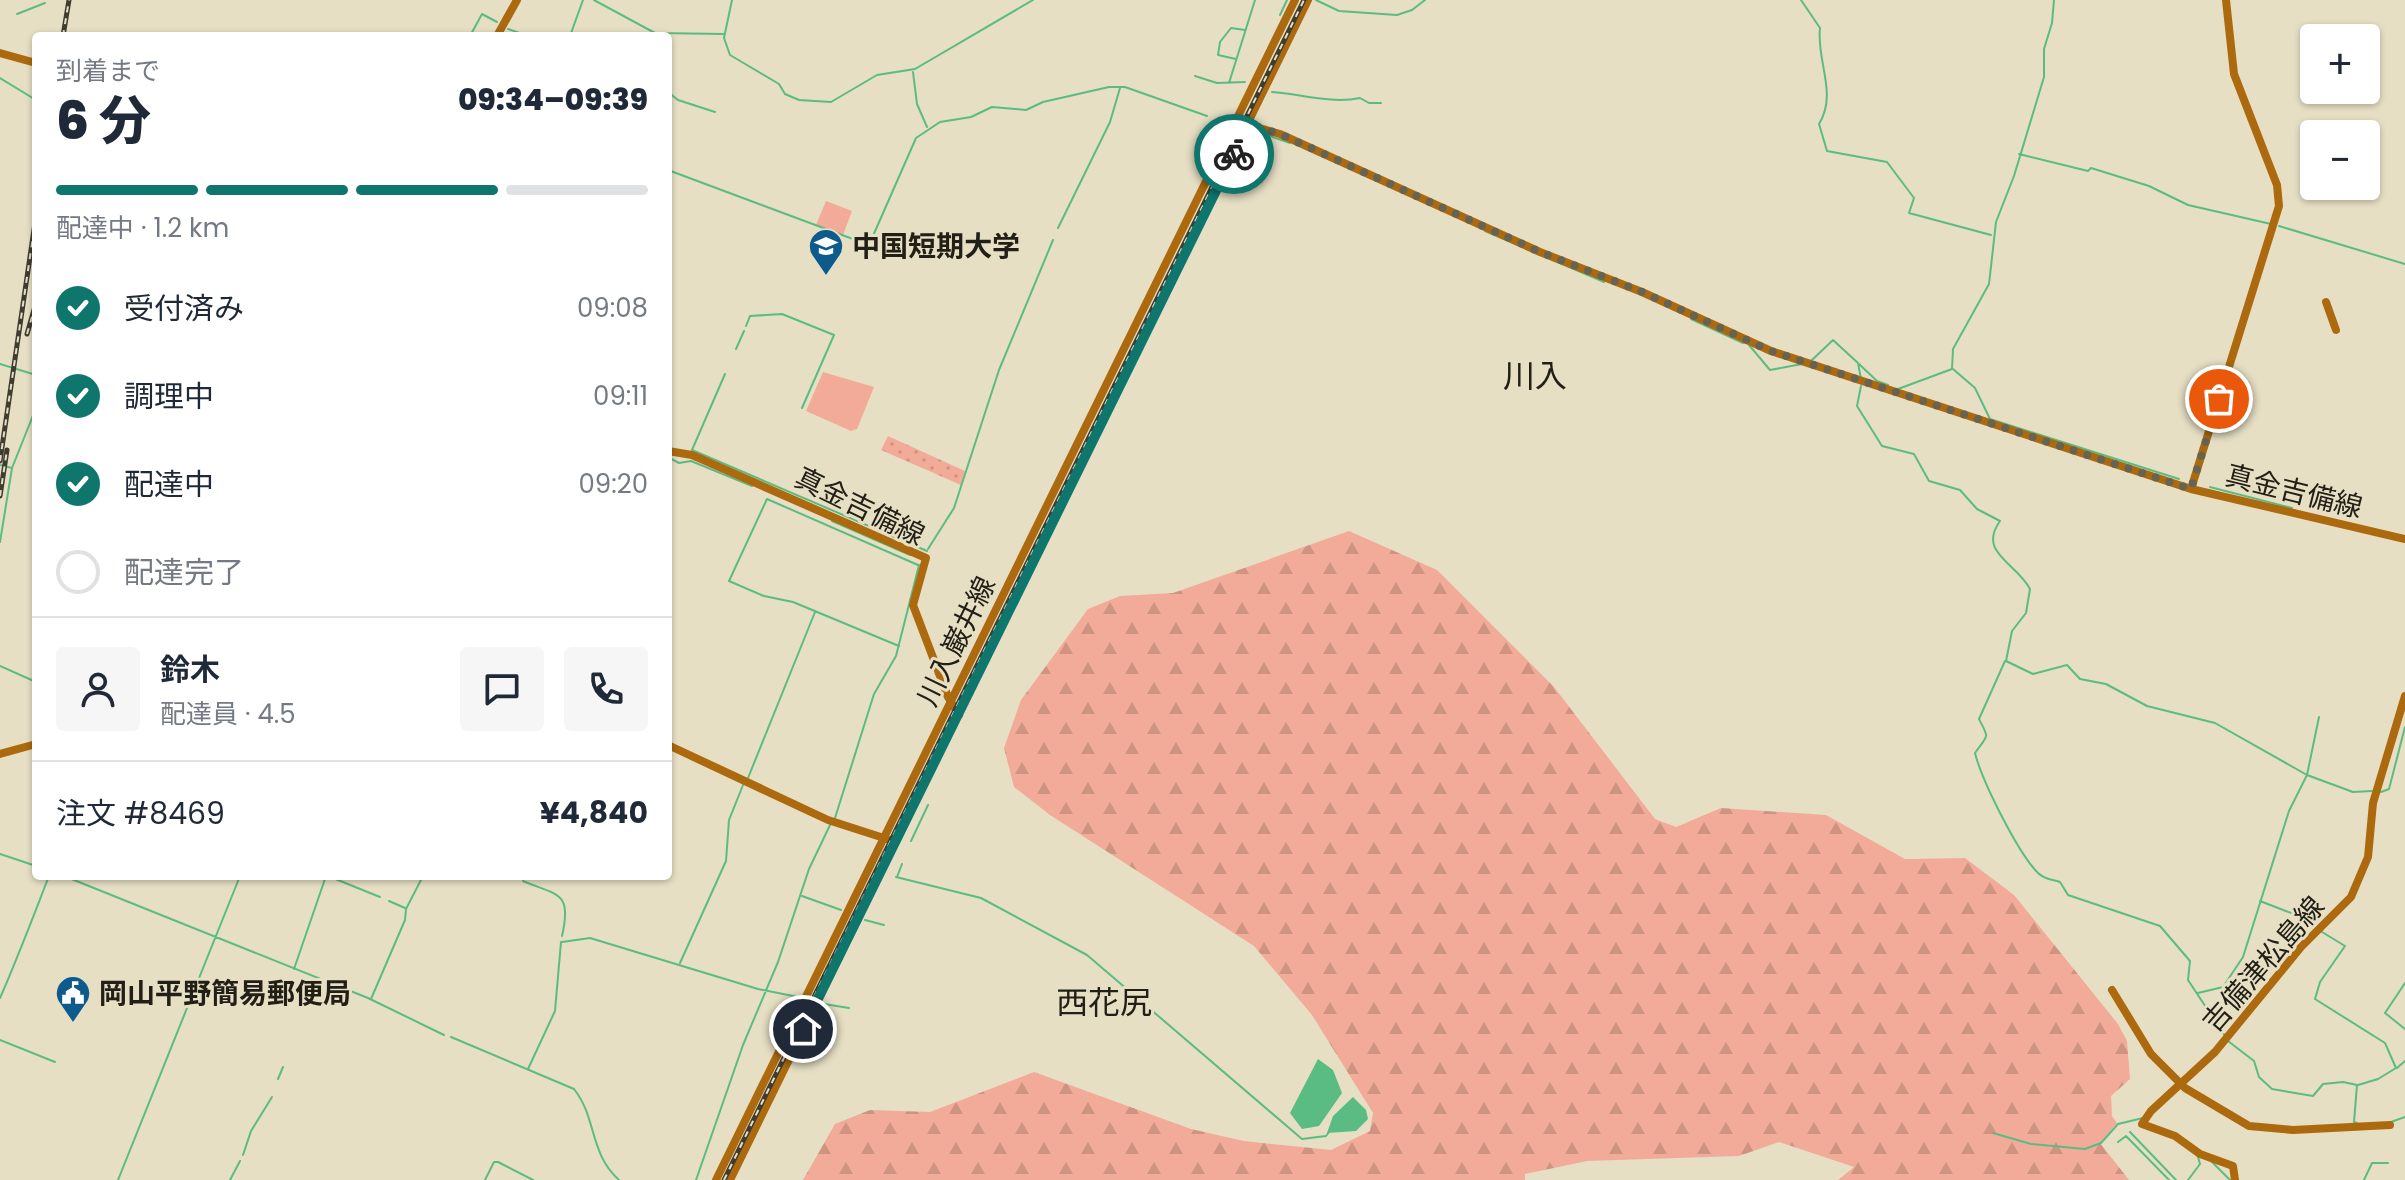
<!DOCTYPE html>
<html lang="ja">
<meta charset="utf-8">
<style>
body{margin:0;font-family:Poppins,"Noto Sans JP",sans-serif;background:#f6f6f7;color:#1f2937;height:100vh;display:flex;flex-direction:column;font-size:30px;white-space:nowrap}
*{box-sizing:border-box;margin:0}
p{font-size:26px;color:#747a83}
.icon{flex:none;width:44px;height:44px;fill:none;stroke:currentColor;stroke-width:2;stroke-linecap:round;stroke-linejoin:round}
.map{position:relative;flex:1;overflow:hidden}
.details{position:absolute;left:32px;top:32px;width:640px;height:848px;display:flex;flex-direction:column;background:#fff;border-radius:8px;box-shadow:0 2px 6px #0004}
.details>*{flex:none}
.fabs{position:absolute;left:2300px;top:24px;display:grid;gap:16px}
.fabs a{display:grid;place-items:center;width:80px;height:80px;border-radius:8px;background:#fff;box-shadow:0 2px 6px #0004;font-size:40px}
.pin{position:absolute;display:grid;place-items:center;width:68px;height:68px;color:#fff;margin:-34px;border:4px solid #fff;border-radius:50%;box-shadow:0 2px 8px #0007}
.courier{position:absolute;display:grid;place-items:center;width:80px;height:80px;margin:-40px;border:6px solid #0f766e;border-radius:50%;background:#fff;color:#222;box-shadow:0 2px 10px #0007}
.summary em{font-style:normal;font-weight:800}
.summary div{display:flex;flex-direction:column-reverse}
.summary{display:flex;align-items:center;justify-content:space-between;height:136px;padding:0 24px}
h1{font-size:52px;font-weight:800;line-height:60px}
.bar{display:grid;grid-template-columns:repeat(4,1fr);gap:12px 8px;align-content:center;height:96px;padding:0 24px}
.bar i{height:10px;border-radius:6px;background:#e0e1e3}
.bar .on{background:#0f766e}
.bar p{grid-column:span 4}
.line{display:flex;align-items:center;gap:20px;padding:0 24px;border-top:2px solid #e0e1e3}
.line div{flex:1}
.round{display:grid;place-items:center;flex:none;width:84px;height:84px;border-radius:8px;background:#f6f6f7}
ol{padding:0 24px;list-style:none}
li{display:flex;align-items:center;gap:24px;height:88px}
li p{margin-inline-start:auto}
li .icon{padding:8px;border-radius:50%;background:#0f766e;color:#fff;stroke-width:4}
li:last-child{color:#747a83}
li i{width:44px;height:44px;border:4px solid #e0e1e3;border-radius:50%}
.map>svg:first-child{display:block}
.green{fill:#f2ab98}
.forest{fill:url(#forest-firs)}
.park{fill:url(#park-dots)}
.water{fill:#5bbc83}
.lines{fill:none;stroke-linecap:round;stroke-linejoin:round}
.stream{stroke:#5bbc83;stroke-width:2}
.secondary{stroke:#ac690d;stroke-width:8}
.rail-casing{stroke:#3f3c30;stroke-width:5}
.rail{stroke:#e6dfc4;stroke-width:2;stroke-dasharray:6;stroke-linecap:butt}
.done{stroke:#676353;stroke-width:8;stroke-dasharray:0 14.4}
.route{stroke:#0f766e;stroke-width:10}
.labels{text-anchor:middle;stroke-width:6;stroke-linejoin:round;paint-order:stroke}
.poi-label{font-size:28px;font-weight:bold;fill:#222016;stroke:#e6dfc4;text-anchor:start}
.street-label{font-size:28px;fill:#222016;stroke:#e6dfc4}
.quarter-label{font-size:32px;fill:#222016;stroke:#e6dfc4}
</style>
<div class="map">
<svg width="2405" height="1180" viewBox="0 0 2405 1180">
<defs>
<pattern id="forest-firs" width="22" height="20" patternUnits="userSpaceOnUse" patternTransform="scale(2)"><rect width="22" height="20" fill="#f2ab98"/><path d="M5 1l3.5 6h-7zM16 11l3.5 6h-7z" fill="#cf9382"/></pattern>
<pattern id="park-dots" width="8" height="8" patternUnits="userSpaceOnUse" patternTransform="scale(2)"><rect width="8" height="8" fill="#f2ab98"/><path d="M2 2h.1M6 6h.1" fill="none" stroke="#cf9382" stroke-width="1.8" stroke-linecap="round"/></pattern>
</defs>
<rect width="100%" height="100%" fill="#e6dfc4"/>
<path class="green" d="M826 201 852 211 843 235 816 225Z
M823 372 874 387 857 429 851 431 806 411Z"/>
<path class="forest" d="M1349 531 1437 570 1554 687 1655 819 1676 827 1721 808 1826 815 1905 859 1965 858 2014 895 2118 1024 2127 1041 2130 1079 2111 1096 2112 1116 2117 1123 2100 1143 2129 1180H1838L1854 1167 1779 1142 1739 1156 1587 1161 1525 1174V1180H803L835 1124 870 1110 930 1112 1034 1072 1191 1129 1244 1141 1331 1150 1370 1131 1373 1113 1312 1015 1254 946 1050 815 1014 787 1004 748 1021 700 1088 609 1120 596 1173 593Z"/>
<path class="park" d="M888 436 965 471 961 485 881 450Z"/>
<path class="water" d="M1318 1059 1333 1070 1342 1093 1319 1126 1302 1129 1290 1113Z
M1353 1097 1366 1110 1368 1119 1356 1131 1327 1133 1333 1116Z"/>
<g class="lines">
<path class="stream" d="M594 0 655 33 724 34
M732 0 724 38 730 55 779 84 785 94 799 100 831 102 877 75 915 69 1033 0
M1316 0 1339 11 1397 15 1412 10 1425 0
M1801 0 1820 28C1816 60 1838 94 1819 124L1827 151 1887 162 1914 198 1909 213 1991 235
M17 14 45 3
M1280 15 1287 0
M508 29 528 36
M470 36 482 14 497 22
M570 36 583 0
M1236 59 1218 55 1220 42 1231 28 1245 30
M913 72 917 104 927 127
M1195 76 1217 83 1245 82
M0 78 36 100
M1229 83 1255 0
M668 92 678 100 715 112
M1272 92C1301 94 1331 104 1360 98L1369 103H1381
M1258 132 1290 143
M2019 154 2088 171 2091 168 2149 186 2188 205 2271 224
M668 170 869 245 916 138 940 122 971 117 992 107 1026 110 1043 102 1109 87H1125L1207 116
M2279 226 2405 264
M1058 228 1110 122 1120 88
M1485 231 1604 282
M1691 319 1743 343
M746 326 750 316 782 314 834 335 802 408
M1749 345 1770 370 1802 364
M736 349 744 331
M1812 360 1833 340 1858 363 1861 379
M0 364 36 375
M1859 364 1877 381 1888 385
M1953 369 1975 388 1990 419 2179 479
M725 374 692 450 927 551
M1861 386 1857 406 1882 446 1914 454 1929 481 1960 490 1977 509 2000 521C1977 553 2017 563 2030 589L2026 613 2012 631 2006 661 2033 674 2067 665 2080 679 2106 684 2147 706 2215 723 2307 775 2353 792 2372 791
M1898 389 1952 369 1953 349 1989 284 1996 222 2014 176 2044 77V49L2052 23 2054 0
M668 457 679 463 691 461 752 486
M0 465 12 468 36 408
M2210 487 2292 508
M832 521 910 555
M0 542 12 468
M928 549 954 508 999 370 1053 240
M899 646 793 602 764 596 729 581 767 499 918 565
M2005 661 1979 719C1990 740 1988 734 1975 753 1982 781 2018 853 2038 873 2045 880 2052 879 2060 882L2068 895 2160 926 2190 961 2188 980 2225 1036
M0 666 36 682
M748 778 815 612
M2381 792 2389 789 2405 727
M835 818 874 694 896 656 919 565
M911 841 928 805
M0 854 36 866
M64 876 368 998 444 1035
M328 876 380 897
M896 877 981 898 1087 955 1302 1139 1326 1136 1329 1132
M897 877 902 864
M523 881C559 896 572 892 562 936
M802 896 841 910
M389 901 405 908
M2260 901 2304 918 2315 927
M865 920 884 925
M2322 932 2345 946 2320 982 2315 999 2385 1043 2396 1068 2378 1079 2358 1085
M562 942 590 938 758 989 798 997
M680 963 726 861 729 820 743 785
M294 969 326 876
M2405 983 2385 1013 2405 1029
M2198 993 2223 987 2243 957 2289 811 2307 775 2319 717
M0 998C18 957 33 917 49 876
M371 999 405 920 406 909 423 876
M824 1004 849 1008
M451 1037 574 1089C597 1118 589 1153 619 1180
M0 1040 55 1062
M2228 1041 2254 1061 2259 1077 2272 1089 2313 1096 2323 1084 2343 1082 2357 1085 2354 1122 2357 1123
M2397 1068 2405 1061
M528 1069 555 1011 561 942
M278 1079 283 1067
M2391 1122 2405 1117
M2130 1132 2176 1180
M1993 1133 2031 1144 2085 1149 2101 1143 2118 1124 2143 1118
M2118 1142 2126 1136 2169 1180
M243 1155 251 1131 272 1097
M2211 1161 2230 1180
M118 1180 240 876
M230 1180 240 1161
M485 1180 494 1162H498L533 1180
M696 1180 743 1045 778 962 809 869 831 823
M2188 1180 2200 1164 2198 1157
M2364 1180 2372 1163H2388"/>
<path class="secondary" d="M497 36 517 0
M0 53 36 63
M1234 121 1280 134 1540 252 1642 292 1771 351 2191 489 2405 539
M2326 302 2336 330
M668 451 692 455 926 558 913 605 948 697 959 715
M2191 489 2279 206 2277 185 2234 74 2226 0
M668 745 828 820 887 839
M0 754 36 744
M2112 990 2151 1054 2185 1088 2249 1126 2293 1130 2390 1125
M716 1180 1295 0
M730 1180 1308 0
M2235 1180 2233 1166 2200 1154 2175 1136 2142 1124 2151 1111 2215 1052 2301 947 2351 897 2368 857 2373 803 2405 696"/>
<g class="rail-casing">
<path id="rail" d="M63 36 69 0
M27 334 36 303
M0 461 36 216
M0 496 7 450
M724 1180 1304 0"/>
</g>
<use href="#rail" class="rail"/>
</g>
<g class="lines">
<path class="done" d="M1234 154 1249 124 1280 134 1540 252 1642 292 1771 351 2191 489 2219 399"/>
<path class="route" d="M803 1029 1234 154"/>
</g>
<defs>
<g id="university-pin" transform="scale(1.8)"><path d="M0 17L-7.5 6A9.5 9.5 0 1 1 7.5 6Z" fill="#0d5a8d" stroke="#e6dfc4"/><path d="M0-5L7-2L0 1L-7-2ZM-4 1L0 2.5L4 1V4Q0 6-4 4Z" fill="#fff"/></g>
<g id="civic-pin" transform="scale(1.8)"><path d="M0 17L-7.5 6A9.5 9.5 0 1 1 7.5 6Z" fill="#0d5a8d" stroke="#e6dfc4"/><path d="M-.6-6.5H3V-4.5H.6V-3L4-1V1h2V6H-6V1h2V-1L-.6-3ZM-1.2 2.5V6h2.4V2.5Z" fill="#fff"/></g>
</defs>
<g fill-rule="evenodd">
<use href="#university-pin" x="826" y="246"/>
<use href="#civic-pin" x="73" y="993"/>
</g>
<g class="labels">
<g class="poi-label">
<text x="852" y="256">中国短期大学</text>
<text x="99" y="1003">岡山平野簡易郵便局</text>
</g>
<g class="street-label">
<text transform="translate(2294 491) rotate(14)" y="10">真金吉備線</text>
<text transform="translate(860 506) rotate(26)" y="10">真金吉備線</text>
<text transform="translate(956 641) rotate(-64)" y="10">川入巌井線</text>
<text transform="translate(2263 964) rotate(-49)" y="10">吉備津松島線</text>
</g>
<g class="quarter-label">
<text x="1535" y="387">川入</text>
<text x="1104" y="1014">西花尻</text>
</g>
</g>
</svg>
<div class="fabs">
<a>+</a>
<a>−</a>
</div>
<div class="pin" style="left:2219px;top:399px;background:#ea580c"><svg class="icon" aria-label="bag" viewBox="0 0 24 24"><path d="M5 8h14l-1 12H6zM9 8a3 3 0 0 1 6 0"/></svg></div>
<div class="pin" style="left:803px;top:1029px;background:#1f2937"><svg class="icon" aria-label="home" viewBox="0 0 24 24"><path d="M3 11l9-7 9 7M6 9v11h12V9"/></svg></div>
<div class="courier" style="left:1234px;top:154px"><svg class="icon" aria-label="bike" viewBox="0 0 24 24"><circle cx="6" cy="16" r="4"/><circle cx="18" cy="16" r="4"/><path d="M6 16l4-8h5l3 8M10 8l3 8H6M13 5h3"/></svg></div>
<section class="details">
<div class="summary"><div><h1>6 分</h1><p>到着まで</p></div><em>09:34–09:39</em></div>
<div class="bar"><i class="on"></i><i class="on"></i><i class="on"></i><i></i><p>配達中 · 1.2 km</p></div>
<ol>
<li><svg class="icon" aria-label="check" viewBox="0 0 24 24"><path d="M5 12l5 5 9-10"/></svg>受付済み<p>09:08</p></li>
<li><svg class="icon" aria-label="check" viewBox="0 0 24 24"><path d="M5 12l5 5 9-10"/></svg>調理中<p>09:11</p></li>
<li><svg class="icon" aria-label="check" viewBox="0 0 24 24"><path d="M5 12l5 5 9-10"/></svg>配達中<p>09:20</p></li>
<li><i></i>配達完了</li>
</ol>
<div class="line" style="height:144px"><a class="round"><svg class="icon" aria-label="person" viewBox="0 0 24 24"><circle cx="12" cy="8" r="4"/><path d="M4 21q1-7 8-7t8 7"/></svg></a><div><b>鈴木</b><p>配達員 · 4.5</p></div><a class="round"><svg class="icon" aria-label="chat" viewBox="0 0 24 24"><path d="M4 5h16v11H9l-5 4z"/></svg></a><a class="round"><svg class="icon" aria-label="phone" viewBox="0 0 24 24"><path d="M5 4h4l2 5-3 2q2 4 5 5l2-3 5 2v4C11 20 4 13 5 4z"/></svg></a></div>
<div class="line" style="height:104px"><div>注文 #8469</div><b>¥4,840</b></div>
</section>
</div>
